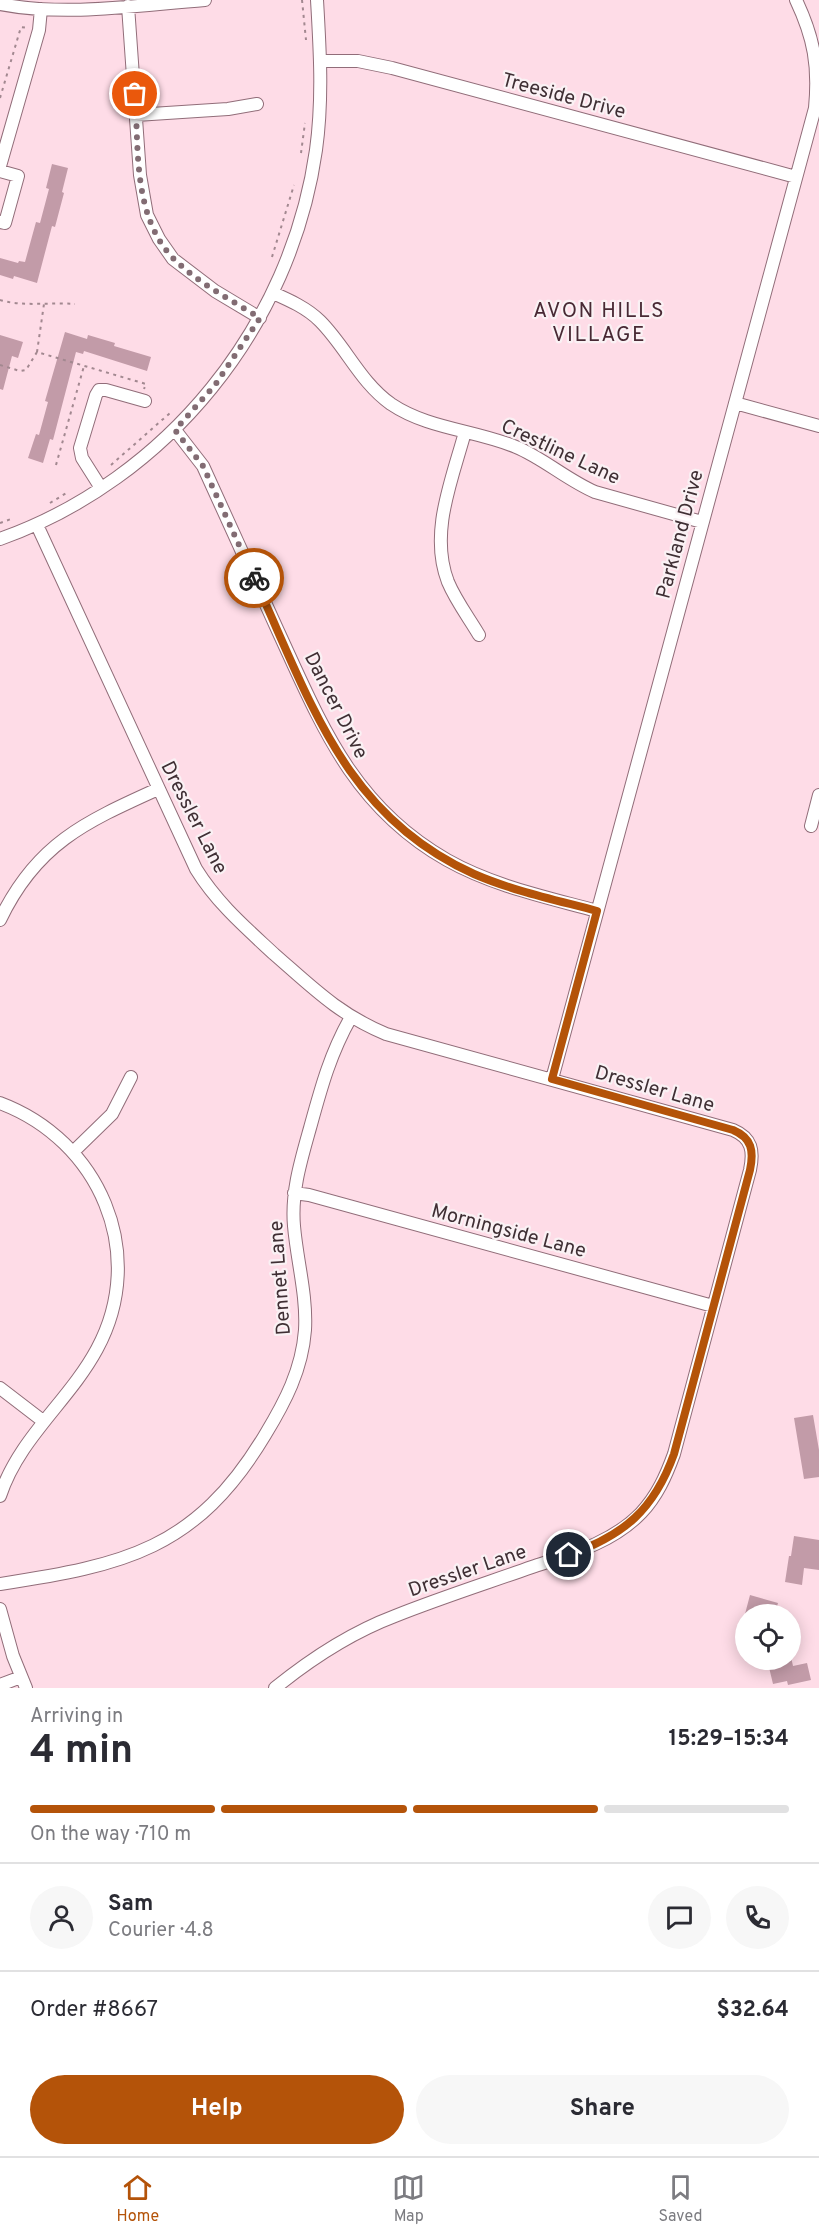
<!DOCTYPE html>
<meta charset="utf-8">
<style>
body{margin:0;font-family:Overpass,sans-serif;background:#f7f7f7;color:#2b2b33;height:100vh;display:flex;flex-direction:column;font-size:22px;white-space:nowrap}
*{box-sizing:border-box;margin:0}
p{font-size:20px;color:#7c7c81}
.icon{flex:none;width:33px;height:33px;fill:none;stroke:currentColor;stroke-width:2;stroke-linecap:round;stroke-linejoin:round}
.map{position:relative;height:1688px;overflow:hidden}
.side{display:flex;flex-direction:column;background:#fff;flex:1}
.side>*{flex:none}
.buttons{position:absolute;left:735px;top:1604px;display:grid;gap:12px}
.buttons a{display:grid;place-items:center;width:66px;height:66px;border-radius:50%;background:#fff;box-shadow:0 3px 15px #0003;font-size:30px}
.pin{position:absolute;display:grid;place-items:center;width:51px;height:51px;color:#fff;margin:-26px;border:3px solid #fff;border-radius:50%;box-shadow:0 2px 6px #0007}
.courier{position:absolute;display:grid;place-items:center;width:60px;height:60px;margin:-30px;border:4px solid #b45309;border-radius:50%;background:#fff;color:#222;box-shadow:0 2px 8px #0007}
.summary em{font-style:normal;font-weight:700}
.summary div{display:flex;flex-direction:column-reverse}
.summary{display:flex;align-items:center;justify-content:space-between;height:102px;padding:0 30px}
h1{font-size:39px;font-weight:700;line-height:45px}
.bar{display:grid;grid-template-columns:repeat(4,1fr);gap:9px 6px;align-content:center;height:72px;padding:0 30px}
.bar i{height:8px;border-radius:4px;background:#e1e1e2}
.bar .current{background:#b45309}
.bar p{grid-column:span 4}
.line{display:flex;align-items:center;gap:15px;padding:0 30px;border-top:2px solid #e1e1e2}
.line div{flex:1}
.round{display:grid;place-items:center;flex:none;width:63px;height:63px;border-radius:32px;background:#f7f7f7}
.button{display:flex;gap:12px;margin-top:auto;padding:12px 30px}
.button a{flex:1;height:69px;border-radius:36px;background:#b45309;color:#fff;font-size:24px;font-weight:700;line-height:69px;text-align:center}
.button a+a{background:#f7f7f7;color:#2b2b33}
.tab-bar{display:flex;justify-content:space-around;align-items:center;height:84px;border-top:2px solid #e1e1e2;background:#fff;font-size:16px;color:#7c7c81}
.tab-bar a{display:grid;justify-items:center;gap:3px}
.tab-bar .current{color:#b45309}
.map>svg:first-child{display:block}
.building{fill:#c29ba8}
.lines{fill:none;stroke-linecap:round;stroke-linejoin:round}
.minor-casing{stroke:#916d79;stroke-width:14}
.path{stroke:#a28890;stroke-width:2;stroke-dasharray:3 4.5;stroke-linecap:butt}
.minor{stroke:#fff;stroke-width:12}
.done{stroke:#826c73;stroke-width:6;stroke-dasharray:0 10.8}
.route{stroke:#b45309;stroke-width:8}
.labels{text-anchor:middle;stroke-width:4.5;stroke-linejoin:round;paint-order:stroke}
.street-label{font-size:20px;fill:#3f2f34;stroke:#faf1f4}
.neighbourhood-label{font-size:21px;letter-spacing:1.5px;fill:#482934;stroke:#faf1f4}
</style>
<div class="map">
<svg width="819" height="1688" viewBox="0 0 819 1688">
<rect width="100%" height="100%" fill="#fedce7"/>
<path class="building" d="M52 164 68 168 62 192 64 193 55 227 52 226 37 283 14 276 13 279 0 275V258L18 263 19 261 25 262 36 222 40 223 49 189 46 188Z
M65 332 87 339 88 335 115 343 114 346 151 357 147 371 84 351 83 354 76 352 53 440 50 439 43 463 28 458 36 434 39 435 48 402 45 401Z
M0 335 23 342 18 358 12 356 3 390 0 389Z
M813 1415 819 1450V1477L804 1479 794 1418Z
M794 1536 819 1540V1570L804 1568 802 1585 785 1582 789 1556H791Z
M750 1595 778 1603 775 1614H745Z
M791 1657 793 1666 807 1663 811 1680 788 1685 787 1681 773 1684 767 1659H790Z"/>
<g class="lines">
<g class="minor-casing">
<path id="minor" d="M0 4C67 17 138 5 205 0
M128 6 140 175 147 215 159 239 173 259 215 291 260 318
M320 61H358L392 68 796 177
M136 115 228 109 257 104
M0 166 39 30 41 9
M0 171 18 176 5 223 0 222
M273 293C289 300 307 308 320 321 346 347 360 382 391 404 428 429 475 430 516 447 543 458 567 480 595 492L702 522
M735 403 819 426
M175 430 203 466C228 521 253 576 278 631 321 724 352 806 447 860 493 886 546 897 597 911
M465 432C452 480 429 533 448 582 456 601 469 618 479 635
M101 488 82 458 80 448 96 395 99 390H106L145 401
M37 525 196 869C217 903 245 927 274 954 312 987 338 1014 386 1034L733 1130C752 1138 754 1151 750 1170L674 1454C666 1476 657 1496 641 1513 612 1543 571 1554 532 1567 487 1583 440 1598 395 1616 350 1633 312 1658 275 1688
M0 539C168 479 291 326 316 150 323 100 320 50 317 0
M811 826 819 795
M0 920C36 844 85 822 158 789
M552 1079 815 108C819 66 814 38 796 0
M0 1103C99 1140 149 1253 97 1349 69 1401 19 1438 0 1496
M73 1152 112 1114 131 1077
M294 1193 309 1195 713 1306
M0 1388 43 1421
M0 1584C124 1565 196 1550 265 1435 285 1402 302 1370 305 1330 307 1295 297 1261 294 1226 291 1192 301 1160 310 1128 321 1088 330 1054 351 1017
M0 1609 13 1656 26 1688
M0 1685 21 1677"/>
</g>
<path class="path" d="M302 0 306 40
M0 98 21 27 28 28
M301 153 305 123
M272 257 294 185
M0 300C22 307 51 302 75 304
M37 352 44 304
M0 365 20 371 26 370 37 352 146 384 144 389
M56 465 84 366
M111 465 170 413
M50 503 68 492
M0 523 11 519"/>
<use href="#minor" class="minor"/>
</g>
<g class="lines">
<path class="done" d="M135 94C139 148 132 219 176 261 200 284 231 300 260 318L215 385 175 430 203 466 254 578"/>
<path class="route" d="M254 578C310 699 343 815 474 874 513 891 556 900 597 911L552 1079 733 1130C752 1138 754 1151 750 1170L674 1454C654 1510 624 1535 569 1555"/>
</g>
<g class="labels">
<g class="street-label">
<text transform="translate(564 95) rotate(15)" y="7">Treeside Drive</text>
<text transform="translate(561 451) rotate(25)" y="7">Crestline Lane</text>
<text transform="translate(679 534) rotate(-75)" y="7">Parkland Drive</text>
<text transform="translate(337 705) rotate(63)" y="7">Dancer Drive</text>
<text transform="translate(195 817) rotate(63)" y="7">Dressler Lane</text>
<text transform="translate(655 1088) rotate(16)" y="7">Dressler Lane</text>
<text transform="translate(509 1230) rotate(15)" y="7">Morningside Lane</text>
<text transform="translate(279 1278) rotate(-94)" y="7">Dennet Lane</text>
<text transform="translate(467 1570) rotate(-19)" y="7">Dressler Lane</text>
</g>
<g class="neighbourhood-label">
<text x="599" y="317">AVON HILLS<tspan x="599" dy="24">VILLAGE</tspan></text>
</g>
</g>
</svg>
<div class="buttons">
<a><svg class="icon" aria-label="locate" viewBox="0 0 24 24"><circle cx="12" cy="12" r="6"/><path d="M12 2v4M12 18v4M2 12h4M18 12h4"/></svg></a>
</div>
<div class="pin" style="left:135px;top:94px;background:#ea580c"><svg class="icon" aria-label="bag" viewBox="0 0 24 24"><path d="M5 8h14l-1 12H6zM9 8a3 3 0 0 1 6 0"/></svg></div>
<div class="pin" style="left:569px;top:1555px;background:#1f2937"><svg class="icon" aria-label="home" viewBox="0 0 24 24"><path d="M3 11l9-7 9 7M6 9v11h12V9"/></svg></div>
<div class="courier" style="left:254px;top:578px"><svg class="icon" aria-label="bike" viewBox="0 0 24 24"><circle cx="6" cy="16" r="4"/><circle cx="18" cy="16" r="4"/><path d="M6 16l4-8h5l3 8M10 8l3 8H6M13 5h3"/></svg></div>
</div>
<section class="side">
<div class="summary"><div><h1>4 min</h1><p>Arriving in</p></div><em>15:29–15:34</em></div>
<div class="bar"><i class="current"></i><i class="current"></i><i class="current"></i><i></i><p>On the way · 710 m</p></div>
<div class="line" style="height:108px"><a class="round"><svg class="icon" aria-label="person" viewBox="0 0 24 24"><circle cx="12" cy="8" r="4"/><path d="M4 21q1-7 8-7t8 7"/></svg></a><div><b>Sam</b><p>Courier · 4.8</p></div><a class="round"><svg class="icon" aria-label="chat" viewBox="0 0 24 24"><path d="M4 5h16v11H9l-5 4z"/></svg></a><a class="round"><svg class="icon" aria-label="phone" viewBox="0 0 24 24"><path d="M5 4h4l2 5-3 2q2 4 5 5l2-3 5 2v4C11 20 4 13 5 4z"/></svg></a></div>
<div class="line" style="height:78px"><div>Order #8667</div><b>$32.64</b></div>
<div class="button"><a>Help</a><a>Share</a></div>
</section>
<nav class="tab-bar">
<a class="current"><svg class="icon" aria-label="home" viewBox="0 0 24 24"><path d="M3 11l9-7 9 7M6 9v11h12V9"/></svg>Home</a>
<a><svg class="icon" aria-label="map" viewBox="0 0 24 24"><path d="M3 6l6-2 6 2 6-2v14l-6 2-6-2-6 2zM9 4v14M15 6v14"/></svg>Map</a>
<a><svg class="icon" aria-label="saved" viewBox="0 0 24 24"><path d="M7 4h10v16l-5-4-5 4z"/></svg>Saved</a>
</nav>
